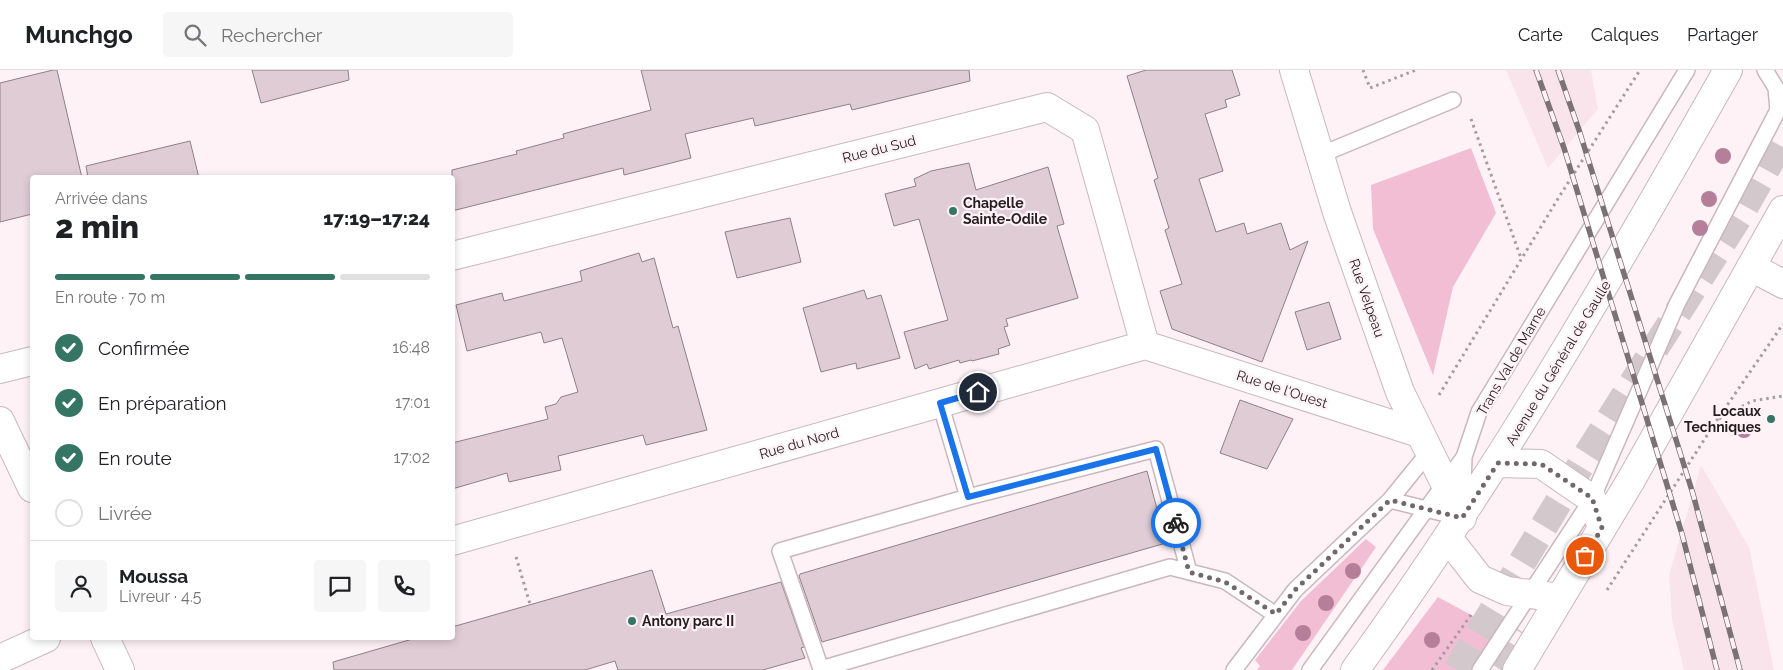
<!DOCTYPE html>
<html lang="fr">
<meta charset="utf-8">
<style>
body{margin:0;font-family:Raleway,sans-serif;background:#f6f6f6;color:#202124;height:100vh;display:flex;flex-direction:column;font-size:19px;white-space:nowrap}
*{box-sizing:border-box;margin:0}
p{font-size:16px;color:#757577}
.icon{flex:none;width:28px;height:28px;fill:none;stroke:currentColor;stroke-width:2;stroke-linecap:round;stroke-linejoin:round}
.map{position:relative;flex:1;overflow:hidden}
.drawer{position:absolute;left:30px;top:105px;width:425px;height:465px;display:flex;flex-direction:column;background:#fff;border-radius:5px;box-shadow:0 2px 8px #0003}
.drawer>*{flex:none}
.pin{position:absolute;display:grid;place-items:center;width:42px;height:42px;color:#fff;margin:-21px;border:2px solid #fff;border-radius:50%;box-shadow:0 1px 5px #0007}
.courier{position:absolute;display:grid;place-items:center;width:50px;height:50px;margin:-25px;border:4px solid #1a73e8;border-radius:50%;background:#fff;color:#222;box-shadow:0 1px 6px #0007}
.overview em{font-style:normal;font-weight:800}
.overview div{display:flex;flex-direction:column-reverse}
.overview{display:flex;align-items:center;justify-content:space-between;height:85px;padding:0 25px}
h1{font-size:32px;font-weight:800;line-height:38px}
.bar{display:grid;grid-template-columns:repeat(4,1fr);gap:8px 5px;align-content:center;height:60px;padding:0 25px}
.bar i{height:6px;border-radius:4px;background:#e0e0e0}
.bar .selected{background:#357564}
.bar p{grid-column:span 4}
.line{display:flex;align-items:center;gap:12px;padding:0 25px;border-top:1px solid #e0e0e0}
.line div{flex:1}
.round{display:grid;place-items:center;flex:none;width:52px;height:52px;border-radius:5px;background:#f6f6f6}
ol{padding:0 25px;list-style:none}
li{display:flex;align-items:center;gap:15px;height:55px}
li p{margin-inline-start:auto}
li .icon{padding:5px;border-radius:50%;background:#357564;color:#fff;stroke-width:4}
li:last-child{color:#757577}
li i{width:28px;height:28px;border:2px solid #e0e0e0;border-radius:50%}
header{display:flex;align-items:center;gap:30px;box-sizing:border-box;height:70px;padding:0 25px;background:#fff;border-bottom:1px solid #e0e0e0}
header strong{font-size:24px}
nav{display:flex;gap:28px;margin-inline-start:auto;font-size:18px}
.search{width:350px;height:45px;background:#f6f6f6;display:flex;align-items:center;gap:12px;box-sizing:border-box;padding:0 18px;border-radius:5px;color:#757577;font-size:19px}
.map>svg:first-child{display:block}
.built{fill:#fae4ec}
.green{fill:#f2bed3}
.building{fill:#e0ccd4;stroke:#917f86}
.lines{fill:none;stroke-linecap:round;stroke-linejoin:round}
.highway-tunnel{stroke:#d3c8cc;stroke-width:28;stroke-dasharray:28 14;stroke-linecap:butt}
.lane-casing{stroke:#cab7be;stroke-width:18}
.street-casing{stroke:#cab7be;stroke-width:30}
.secondary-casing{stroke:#cab7be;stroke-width:30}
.primary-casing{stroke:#cab7be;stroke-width:30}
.path{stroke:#a69ca0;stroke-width:3;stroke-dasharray:2.5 4;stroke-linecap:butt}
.lane{stroke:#fff;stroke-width:15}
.street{stroke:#fff;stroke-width:28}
.secondary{stroke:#fff;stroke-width:28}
.primary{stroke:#fff;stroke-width:28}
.rail-casing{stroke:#7b7275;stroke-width:5.5}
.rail{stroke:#fef2f7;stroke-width:4;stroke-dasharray:11;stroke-linecap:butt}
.tree{fill:#b57f9a}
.done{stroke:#71686b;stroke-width:5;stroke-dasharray:0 9}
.route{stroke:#1a73e8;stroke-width:6}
.poi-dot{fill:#357564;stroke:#fef2f7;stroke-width:2}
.labels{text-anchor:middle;stroke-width:4.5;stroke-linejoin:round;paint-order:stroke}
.street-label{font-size:14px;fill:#251e20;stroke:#fef2f7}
.poi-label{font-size:14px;font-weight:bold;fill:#251e20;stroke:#fef2f7;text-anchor:start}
</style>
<header>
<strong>Munchgo</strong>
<div class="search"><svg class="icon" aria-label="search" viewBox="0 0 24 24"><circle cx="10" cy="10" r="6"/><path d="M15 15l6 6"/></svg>Rechercher</div>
<nav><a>Carte</a><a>Calques</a><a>Partager</a></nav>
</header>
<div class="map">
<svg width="1783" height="600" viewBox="0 0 1783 600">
<rect width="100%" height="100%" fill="#fef2f7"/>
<path class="built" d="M1506 0H1591L1598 39 1548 98Z
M1701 395 1749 477 1774 600H1684L1672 550 1669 505Z"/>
<path class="green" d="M1471 78 1496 143 1453 217 1433 305 1373 159 1371 115Z
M1366 469 1376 477 1292 600H1257L1260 596 1255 590 1301 531Z
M1438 527 1499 560 1475 600H1383Z"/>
<path class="building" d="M53 0H57L82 108H32V144L0 152V13Z
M252 0H348L349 10 261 33Z
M641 0H969L970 11 852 40 850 34 755 56 753 48 685 64 691 88 624 105 623 98 452 141V100L517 84 516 81 564 68 563 64 651 40Z
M1146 0H1232L1240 25 1225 30 1227 37 1205 44 1223 101 1199 109 1216 162 1244 153 1247 164 1281 153 1290 180 1308 171 1262 292 1172 259 1160 221 1182 214 1165 160 1169 158 1154 110 1158 108 1127 6Z
M190 71 199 108H88L86 96Z
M969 93 976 120 1048 97 1064 154 1057 156 1078 228 1006 249 1008 256 1004 257 1010 275 998 279 999 284 972 291 971 290 960 293 959 290 929 299 927 294 915 299 904 262 948 250 919 149 894 156 885 124 916 116 914 109 931 101Z
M790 148 801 192 737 208 725 162Z
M639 183 642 192 654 188 673 258 678 256 707 360 646 375 643 365 558 386 561 400 509 412 507 403 452 419V373L548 349 545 337 556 334 561 327 578 322 562 268 544 273 541 262 467 281 456 235 502 223 504 231 582 211 580 201Z
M864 220 867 229 881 225 900 288 857 299 856 293 821 302 803 238Z
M1329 232 1341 269 1307 280 1295 242Z
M1240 330 1293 349 1267 399 1220 383Z
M1147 401 1166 473 822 572 799 506 800 504Z
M652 500 666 544 781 512 804 577 801 578 805 588 763 600H618L615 591 585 600H334L333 592 416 568H452V557Z"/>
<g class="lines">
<path class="highway-tunnel" d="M1457 600 1587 385 1743 140 1783 69
M1501 600 1524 563"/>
<g class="lane-casing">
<path id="lane" d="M1320 85 1453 30
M940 333 968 427
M1390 430 1429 382
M1189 502 1156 379 968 427 780 481 821 599 1170 497 1225 511 1276 545
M1234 600 1295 520 1390 430 1462 448 1464 387
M1310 600 1464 387 1479 342 1687 0
M1480 600 1592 429 1677 234 1778 40 1776 18 1765 0"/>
</g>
<g class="street-casing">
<path id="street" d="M1294 0 1337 142 1400 322 1462 448
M452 186 1047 37 1085 60 1145 275
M1145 275 1419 363
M0 299 32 291
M452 471 1145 275
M0 589 46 568"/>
</g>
<g class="secondary-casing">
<path id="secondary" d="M1751 197 1783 214"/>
</g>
<g class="primary-casing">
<path id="primary" d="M0 351 32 418
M1498 393 1541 394 1592 429 1602 458
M1448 468 1480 509 1507 521 1560 528
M105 568 120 600
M1355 600C1494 409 1612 205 1728 0
M1517 600 1631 410 1783 140"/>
</g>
<path class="path" d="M1363 0 1370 18 1416 0
M1471 49 1521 188
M1439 325 1559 127 1640 0
M1719 349 1752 331 1783 326
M516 487 530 534
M1607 520 1717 350 1783 254
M1432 600 1473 542"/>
<use href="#lane" class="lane"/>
<use href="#street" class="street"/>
<use href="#secondary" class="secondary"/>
<use href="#primary" class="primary"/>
<g class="rail-casing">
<path id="rail" d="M1536 0 1564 78 1682 464 1717 600
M1558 0 1579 60 1693 424 1740 600"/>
</g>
<use href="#rail" class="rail"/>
</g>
<g class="tree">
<circle cx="1723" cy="86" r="8"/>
<circle cx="1709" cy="129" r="8"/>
<circle cx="1700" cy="158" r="8"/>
<circle cx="1744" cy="360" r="8"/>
<circle cx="1353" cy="501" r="8"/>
<circle cx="1326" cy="533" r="8"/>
<circle cx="1303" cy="563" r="8"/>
<circle cx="1432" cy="570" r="8"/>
</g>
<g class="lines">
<path class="done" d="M1176 453 1189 502 1225 512 1276 544 1295 520 1390 430 1462 448 1498 393 1541 394 1592 428 1602 458 1585 486"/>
<path class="route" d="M978 322 940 333 968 427 1156 379 1176 453"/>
</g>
<g class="poi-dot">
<circle cx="953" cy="141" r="5"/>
<circle cx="1771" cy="349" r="5"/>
<circle cx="632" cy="551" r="5"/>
</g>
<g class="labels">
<g class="street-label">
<text transform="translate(879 79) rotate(-14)" y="5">Rue du Sud</text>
<text transform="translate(1367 228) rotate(71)" y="5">Rue Velpeau</text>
<text transform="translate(1511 291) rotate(-60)" y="5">Trans Val de Marne</text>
<text transform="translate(1558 293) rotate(-59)" y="5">Avenue du Général de Gaulle</text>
<text transform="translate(1282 319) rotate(18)" y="5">Rue de l'Ouest</text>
<text transform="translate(799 373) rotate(-16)" y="5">Rue du Nord</text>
</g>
<g class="poi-label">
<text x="963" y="138">Chapelle<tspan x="963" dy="16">Sainte-Odile</tspan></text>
<text x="1761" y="346" text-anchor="end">Locaux<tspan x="1761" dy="16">Techniques</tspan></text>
<text x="642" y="556">Antony parc II</text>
</g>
</g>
</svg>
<div class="pin" style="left:1585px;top:486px;background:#ea580c"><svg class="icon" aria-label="bag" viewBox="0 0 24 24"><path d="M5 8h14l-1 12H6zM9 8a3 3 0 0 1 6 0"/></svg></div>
<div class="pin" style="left:978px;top:322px;background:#1f2937"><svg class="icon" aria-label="home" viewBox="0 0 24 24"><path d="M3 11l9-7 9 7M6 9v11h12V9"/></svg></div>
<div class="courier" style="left:1176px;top:453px"><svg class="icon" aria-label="bike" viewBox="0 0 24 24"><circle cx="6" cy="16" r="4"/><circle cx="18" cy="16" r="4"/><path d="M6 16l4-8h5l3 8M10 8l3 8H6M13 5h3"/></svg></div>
<section class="drawer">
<div class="overview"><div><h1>2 min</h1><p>Arrivée dans</p></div><em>17:19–17:24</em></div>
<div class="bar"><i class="selected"></i><i class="selected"></i><i class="selected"></i><i></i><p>En route · 70 m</p></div>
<ol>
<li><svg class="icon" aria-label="check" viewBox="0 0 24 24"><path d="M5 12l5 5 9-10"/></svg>Confirmée<p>16:48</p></li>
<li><svg class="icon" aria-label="check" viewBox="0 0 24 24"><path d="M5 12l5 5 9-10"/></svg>En préparation<p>17:01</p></li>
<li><svg class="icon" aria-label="check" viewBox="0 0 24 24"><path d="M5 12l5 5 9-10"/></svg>En route<p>17:02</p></li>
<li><i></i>Livrée</li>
</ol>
<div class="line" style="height:90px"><a class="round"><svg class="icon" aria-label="person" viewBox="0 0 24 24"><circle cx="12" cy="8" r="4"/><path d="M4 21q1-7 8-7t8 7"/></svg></a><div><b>Moussa</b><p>Livreur · 4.5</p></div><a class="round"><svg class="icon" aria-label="chat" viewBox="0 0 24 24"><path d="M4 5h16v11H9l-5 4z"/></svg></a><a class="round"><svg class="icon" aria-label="phone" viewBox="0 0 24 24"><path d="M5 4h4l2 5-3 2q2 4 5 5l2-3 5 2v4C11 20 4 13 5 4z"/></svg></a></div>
</section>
</div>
